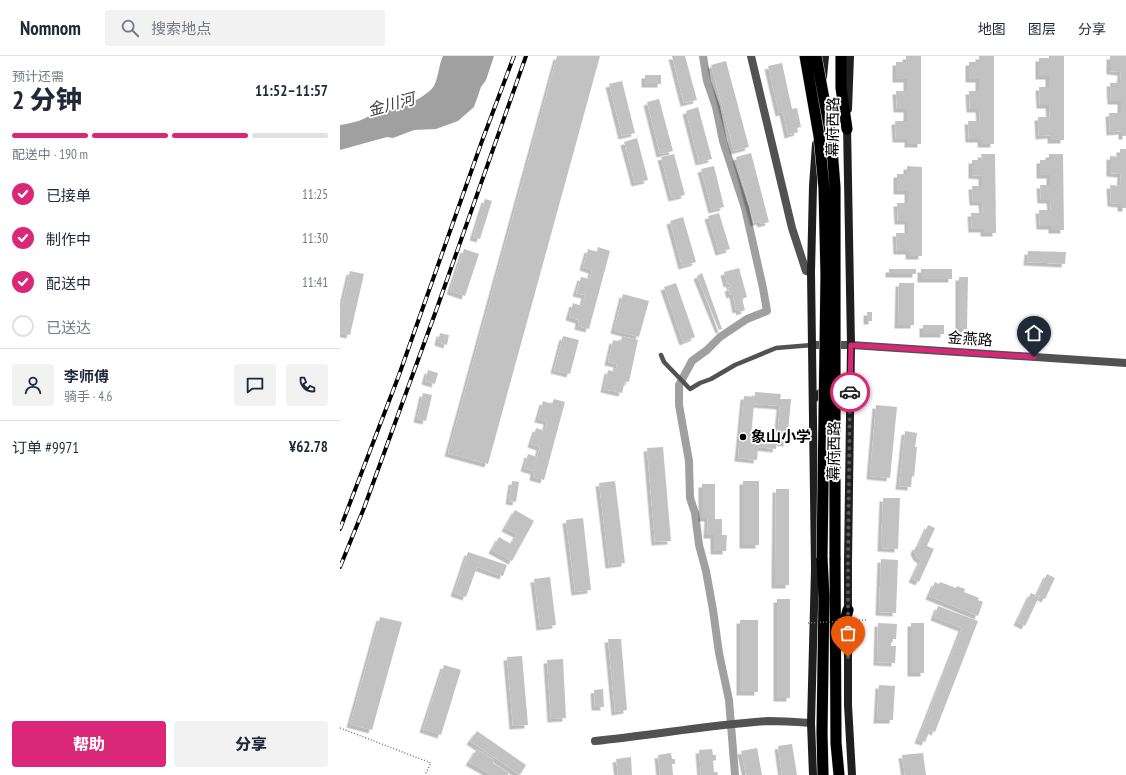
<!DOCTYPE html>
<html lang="zh">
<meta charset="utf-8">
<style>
body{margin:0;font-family:"PT Sans Narrow","Noto Sans SC",sans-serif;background:#f2f2f3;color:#1f2937;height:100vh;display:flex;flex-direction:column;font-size:15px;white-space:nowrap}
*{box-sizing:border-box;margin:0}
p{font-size:13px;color:#747a83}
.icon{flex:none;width:22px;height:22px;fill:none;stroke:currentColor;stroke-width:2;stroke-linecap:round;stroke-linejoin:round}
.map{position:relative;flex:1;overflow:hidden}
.sheet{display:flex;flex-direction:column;background:#fff;width:340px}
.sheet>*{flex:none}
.pin{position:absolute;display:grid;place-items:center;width:34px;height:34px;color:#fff;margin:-41px -17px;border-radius:50% 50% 50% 0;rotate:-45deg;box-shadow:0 0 4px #0007}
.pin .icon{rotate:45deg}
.courier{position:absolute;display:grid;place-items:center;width:40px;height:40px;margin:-20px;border:3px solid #db2777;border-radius:50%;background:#fff;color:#222;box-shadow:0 1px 5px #0007}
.overview em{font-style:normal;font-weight:800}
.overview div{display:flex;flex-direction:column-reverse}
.overview{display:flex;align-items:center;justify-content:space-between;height:68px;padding:0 12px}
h1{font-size:26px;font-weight:800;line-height:30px}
.bar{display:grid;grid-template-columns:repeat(4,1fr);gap:6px 4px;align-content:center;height:48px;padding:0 12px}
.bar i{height:5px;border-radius:3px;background:#e0e1e3}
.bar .on{background:#db2777}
.bar p{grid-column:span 4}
.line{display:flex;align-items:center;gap:10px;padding:0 12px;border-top:1px solid #e0e1e3}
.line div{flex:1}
.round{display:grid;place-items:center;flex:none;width:42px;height:42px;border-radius:4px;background:#f2f2f3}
ol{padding:0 12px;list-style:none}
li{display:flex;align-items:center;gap:12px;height:44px}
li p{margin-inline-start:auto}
li .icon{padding:4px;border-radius:50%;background:#db2777;color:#fff;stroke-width:4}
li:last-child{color:#747a83}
li i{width:22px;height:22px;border:2px solid #e0e1e3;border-radius:50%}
.action{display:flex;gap:8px;margin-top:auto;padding:8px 12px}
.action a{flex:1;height:46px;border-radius:4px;background:#db2777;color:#fff;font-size:16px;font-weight:800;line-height:46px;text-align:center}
.action a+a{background:#f2f2f3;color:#1f2937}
header{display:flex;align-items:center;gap:24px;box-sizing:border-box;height:56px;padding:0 20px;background:#fff;border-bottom:1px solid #e0e1e3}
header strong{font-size:19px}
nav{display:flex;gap:22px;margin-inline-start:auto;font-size:14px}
.search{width:280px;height:36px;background:#f2f2f3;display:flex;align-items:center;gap:10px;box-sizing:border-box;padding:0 14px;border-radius:4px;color:#747a83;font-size:15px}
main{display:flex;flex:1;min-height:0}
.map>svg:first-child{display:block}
.water{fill:#a0a0a0}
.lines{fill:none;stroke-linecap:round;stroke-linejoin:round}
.canal{stroke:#a0a0a0;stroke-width:8}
.building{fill:#c2c2c2;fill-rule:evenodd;filter:url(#shadow)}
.trunk-casing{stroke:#dbdbdb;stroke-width:12}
.path{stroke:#747474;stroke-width:1.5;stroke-dasharray:1 2;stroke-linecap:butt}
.service{stroke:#525252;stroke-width:4.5}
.minor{stroke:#525252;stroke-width:8}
.secondary{stroke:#1f1f1f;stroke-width:8}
.trunk{stroke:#000;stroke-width:11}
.rail-casing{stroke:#000;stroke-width:4}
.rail{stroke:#fff;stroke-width:2.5;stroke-dasharray:8;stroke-linecap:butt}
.trunk-bridge-casing{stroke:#dbdbdb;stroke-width:12;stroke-linecap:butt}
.path-bridge{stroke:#747474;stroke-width:1.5;stroke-dasharray:1 2;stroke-linecap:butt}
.trunk-bridge{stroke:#000;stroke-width:11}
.done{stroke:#595959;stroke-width:4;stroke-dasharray:0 7.2}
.route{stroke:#db2777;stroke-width:5}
.poi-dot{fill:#000;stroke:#fff;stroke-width:1.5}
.labels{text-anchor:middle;stroke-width:3.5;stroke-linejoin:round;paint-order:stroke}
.street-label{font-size:15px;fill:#000;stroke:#fff}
.poi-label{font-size:15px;font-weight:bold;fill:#000;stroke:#fff;text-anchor:start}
.water-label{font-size:16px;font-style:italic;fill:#414141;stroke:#fff}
</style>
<header>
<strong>Nomnom</strong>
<div class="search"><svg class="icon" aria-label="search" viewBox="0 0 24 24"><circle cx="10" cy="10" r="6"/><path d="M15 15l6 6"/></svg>搜索地点</div>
<nav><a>地图</a><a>图层</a><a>分享</a></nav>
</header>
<main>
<section class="sheet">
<div class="overview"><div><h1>2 分钟</h1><p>预计还需</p></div><em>11:52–11:57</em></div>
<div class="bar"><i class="on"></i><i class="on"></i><i class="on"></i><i></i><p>配送中 · 190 m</p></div>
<ol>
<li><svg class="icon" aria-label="check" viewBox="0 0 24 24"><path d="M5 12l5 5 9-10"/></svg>已接单<p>11:25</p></li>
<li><svg class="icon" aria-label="check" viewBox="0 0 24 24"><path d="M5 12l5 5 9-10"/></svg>制作中<p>11:30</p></li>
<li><svg class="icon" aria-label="check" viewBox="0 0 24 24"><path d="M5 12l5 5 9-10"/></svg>配送中<p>11:41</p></li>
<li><i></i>已送达</li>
</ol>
<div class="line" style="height:72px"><a class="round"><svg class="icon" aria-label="person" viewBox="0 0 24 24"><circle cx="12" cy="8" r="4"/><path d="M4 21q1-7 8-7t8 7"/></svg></a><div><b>李师傅</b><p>骑手 · 4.6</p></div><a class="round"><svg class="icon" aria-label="chat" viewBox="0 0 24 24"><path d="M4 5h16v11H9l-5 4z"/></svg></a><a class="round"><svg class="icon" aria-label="phone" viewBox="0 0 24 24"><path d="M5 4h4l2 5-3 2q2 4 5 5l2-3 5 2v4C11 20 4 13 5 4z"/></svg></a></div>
<div class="line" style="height:52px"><div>订单 #9971</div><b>¥62.78</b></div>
<div class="action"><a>帮助</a><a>分享</a></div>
</section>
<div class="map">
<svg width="786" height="719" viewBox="0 0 786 719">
<defs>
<filter id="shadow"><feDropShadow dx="-3.5" dy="3.5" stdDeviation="0" flood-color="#0004"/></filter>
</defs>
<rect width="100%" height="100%" fill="#fff"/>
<path class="water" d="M103 0H154L146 24 141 31 134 51 118 65 96 73 74 74 53 82 47 81 0 94V69C13 67 26 64 36 55 53 56 84 44 94 30 98 23 99 8 103 0Z"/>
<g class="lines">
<path class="canal" d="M363 0 367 25 376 51 383 85 405 152 423 232 427 255 407 263 380 281 367 294 352 305 339 329V349L349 405 350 442 355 457 359 489 366 515 373 554 379 597 389 644 395 719"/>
</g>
<path class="building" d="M217 0H260L148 408 108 397Z
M332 0H345L357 44 344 47Z
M566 0H581V88H568V83H556L555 65H567V53H557L556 35H567V23H556V6H566Z
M639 0H654V88H641V83H629L628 65H640L639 53H630L629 35H639V23H629V6H639Z
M709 0H724V84H711V79L699 80 698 61H710L709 49H700L699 31H709V20H699V2H709Z
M770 0H786V80H782V75L770 76 769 57H781V45H771L770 27H780L781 16 770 15Z
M386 5 409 91 394 95 371 9Z
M442 7 452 53 457 52 461 71 457 72 458 76 448 79 443 56 439 57 428 10Z
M305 19H321V28H305Z
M282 25 295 77 282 80 269 28Z
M319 43 333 95 320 98 307 46Z
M358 51 372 103 359 106 346 55Z
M297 82 308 124 295 127 284 86Z
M780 93H786V152H781V148L771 147 770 129 780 130 781 118 770 117V100L780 101Z
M411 97 429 166 421 168 420 165 414 167 396 101Z
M334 98 345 139 332 142 321 101Z
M641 98H655L656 177H644V173H632L631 157H643L642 146H633L632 130H642V120L632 119V104H642Z
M709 98H723L724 174H712V170H700L699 154H711L710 144H701L700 129H710V119H700V104H709Z
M374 110 384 151 372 154 361 113Z
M567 110 582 111V200H569V195H557L556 177H568V165H558L557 147H568V135H557V118H567Z
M145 143 152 145 140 183 133 181Z
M379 157 390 193 379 196 368 160Z
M343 161 356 206 342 210 330 165Z
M258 191 270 195 249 273 238 270 239 264 229 261 233 247 242 250 245 239 236 237 241 221 250 223 252 214 243 211 248 193 257 196Z
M124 193 139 198 125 240 110 235Z
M688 195 726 196 725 208 687 206Z
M399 212 407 241 402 243 405 254 400 256 399 253 396 254 393 238 390 239 388 232 391 231 389 227 387 228 384 216Z
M549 213H576V218H549Z
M581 213H612V223H581Z
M10 215 24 218 10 279 0 277V258Z
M362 217 382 273 379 274 357 220Z
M619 221H628L627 273H619Z
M336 227 355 281 343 286 324 231Z
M559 227H574V269H558Z
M283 238 309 245 299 281 274 274Z
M527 256H532V265H527Z
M583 269H604V278H583Z
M100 277 109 279 107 289 98 286Z
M223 280 239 284 230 318 214 314Z
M282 280 298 284 289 326 285 325 282 337 264 333 268 314 275 316 277 308 268 306 273 284 281 286Z
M88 314 98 317 95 328 85 325Z
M415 336 441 338 440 343H451L447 387 437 386 436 393 418 391 417 404 398 402 404 340 415 341ZM414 348 440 350 437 383 411 380Z
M83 337 92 339 86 365 77 363Z
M214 343 225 346 204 424 193 421 194 415 184 412 188 398 197 401 200 391 191 388 196 372 205 375 207 365 198 363 203 345 212 348Z
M536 349 557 351 550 422 530 420Z
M565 375 577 377 575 391H577L574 421 572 420 571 431 559 430Z
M323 391 331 485 315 486 307 392Z
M172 425 179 426 176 446 169 445Z
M275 425 285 507 269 509 259 427Z
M403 425H419V489H403Z
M362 428H375V463H382V479H387L386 495H374V479H367L368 462H362Z
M436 433H449V529H435Z
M543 442H560L558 493 541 492Z
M175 454 194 465 172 505 152 494 159 481 171 488 177 478 165 472Z
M243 462 251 534 235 536 226 464Z
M588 469 595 472 587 490 594 493 579 526 572 523 581 504 577 501 574 495 576 490 578 491Z
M128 496 167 509 163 520 137 511 126 541 114 537Z
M541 503 558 504 556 557 539 556Z
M707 518 715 522 705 543 697 539Z
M210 521 216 569 200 571 194 523Z
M595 526 599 528 600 526 616 532 617 530 625 533 624 536 639 542 638 544 643 546 638 560 589 540Z
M691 537 699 541 685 570 677 566Z
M437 543H450V642H437Z
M598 550 638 565 595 676 590 674 585 686 578 684 622 572 594 561Z
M40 561 62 566 32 674 10 668Z
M400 564H418V636H400Z
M538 567 557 568 556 583H551V590H556L555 607 537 606Z
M571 567H584V617H571Z
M268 583H281L287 654 275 656Z
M182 600 188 669 173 670 167 601Z
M223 603 226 662 211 663 207 604Z
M104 609 121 614 101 679 83 673Z
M539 629 555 630 553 664H537Z
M263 633 264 651H255L254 634Z
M137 675 186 709 180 719 130 685Z
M452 688 457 719H442L438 690Z
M417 692 422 719H406L401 695Z
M137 693 154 704 153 707 169 717 168 719H152L129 706Z
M372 693 373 699H376V704L373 705 374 716H377L378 719H361L359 694Z
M331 697 332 703H335V708H332L333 719H320L318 699Z
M583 697 586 719H565L562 699Z
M291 701 292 719H278L276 703Z"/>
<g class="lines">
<g class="trunk-casing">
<path id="trunk" d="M501 0V32L507 73
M482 502 484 541 482 676 483 719
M495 502 496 687 499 719
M500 583 508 554"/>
</g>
<path class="path" d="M0 672 91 707 85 719"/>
<path class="service" d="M321 299 324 306 350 333 360 327 371 323 395 309 436 292 472 289"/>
<path class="minor" d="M411 0 452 172 466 215 471 216
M472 289H511L786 307
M255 685C313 679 370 669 428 665 442 665 457 666 471 667"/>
<path class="secondary" d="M483 21 485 0
M508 53 510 0
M507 69 511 289 508 506V649L512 719
M473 344C486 329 495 328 510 341
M473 719 471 667 475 513 471 216 473 130 476 88"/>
<use href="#trunk" class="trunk"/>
<g class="rail-casing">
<path id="rail" d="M0 473 59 319 142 85 174 0
M0 511 24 452 97 252 186 0"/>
</g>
<use href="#rail" class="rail"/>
<g class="trunk-bridge-casing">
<path id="trunk-bridge" d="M465 0 479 80 484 132 486 219 482 502
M476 0 491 80 495 131V502"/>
</g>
<path class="path-bridge" d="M468 567 527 564"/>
<use href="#trunk-bridge" class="trunk-bridge"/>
</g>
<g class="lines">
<path class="done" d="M508 601V506L510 336"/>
<path class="route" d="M510 336 511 289 694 301"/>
</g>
<circle class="poi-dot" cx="403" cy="381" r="4"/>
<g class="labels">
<g class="street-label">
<text transform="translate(493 71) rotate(-89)" y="5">幕府西路</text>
<text transform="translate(630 283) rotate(4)" y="5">金燕路</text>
<text transform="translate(494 395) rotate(-89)" y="5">幕府西路</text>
</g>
<g class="poi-label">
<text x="411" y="386">象山小学</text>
</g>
<g class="water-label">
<text transform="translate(51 48) rotate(-15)" y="6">金川河</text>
</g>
</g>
</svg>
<div class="pin" style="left:508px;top:601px;background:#ea580c"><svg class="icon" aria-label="bag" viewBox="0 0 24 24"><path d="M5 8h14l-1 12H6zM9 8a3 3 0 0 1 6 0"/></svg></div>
<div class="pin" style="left:694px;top:301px;background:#1f2937"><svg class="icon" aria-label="home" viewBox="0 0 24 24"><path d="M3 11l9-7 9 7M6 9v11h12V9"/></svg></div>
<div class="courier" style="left:510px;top:336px"><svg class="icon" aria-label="car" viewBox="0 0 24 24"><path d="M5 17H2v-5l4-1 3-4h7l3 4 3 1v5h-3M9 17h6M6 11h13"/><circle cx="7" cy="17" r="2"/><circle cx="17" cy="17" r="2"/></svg></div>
</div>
</main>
